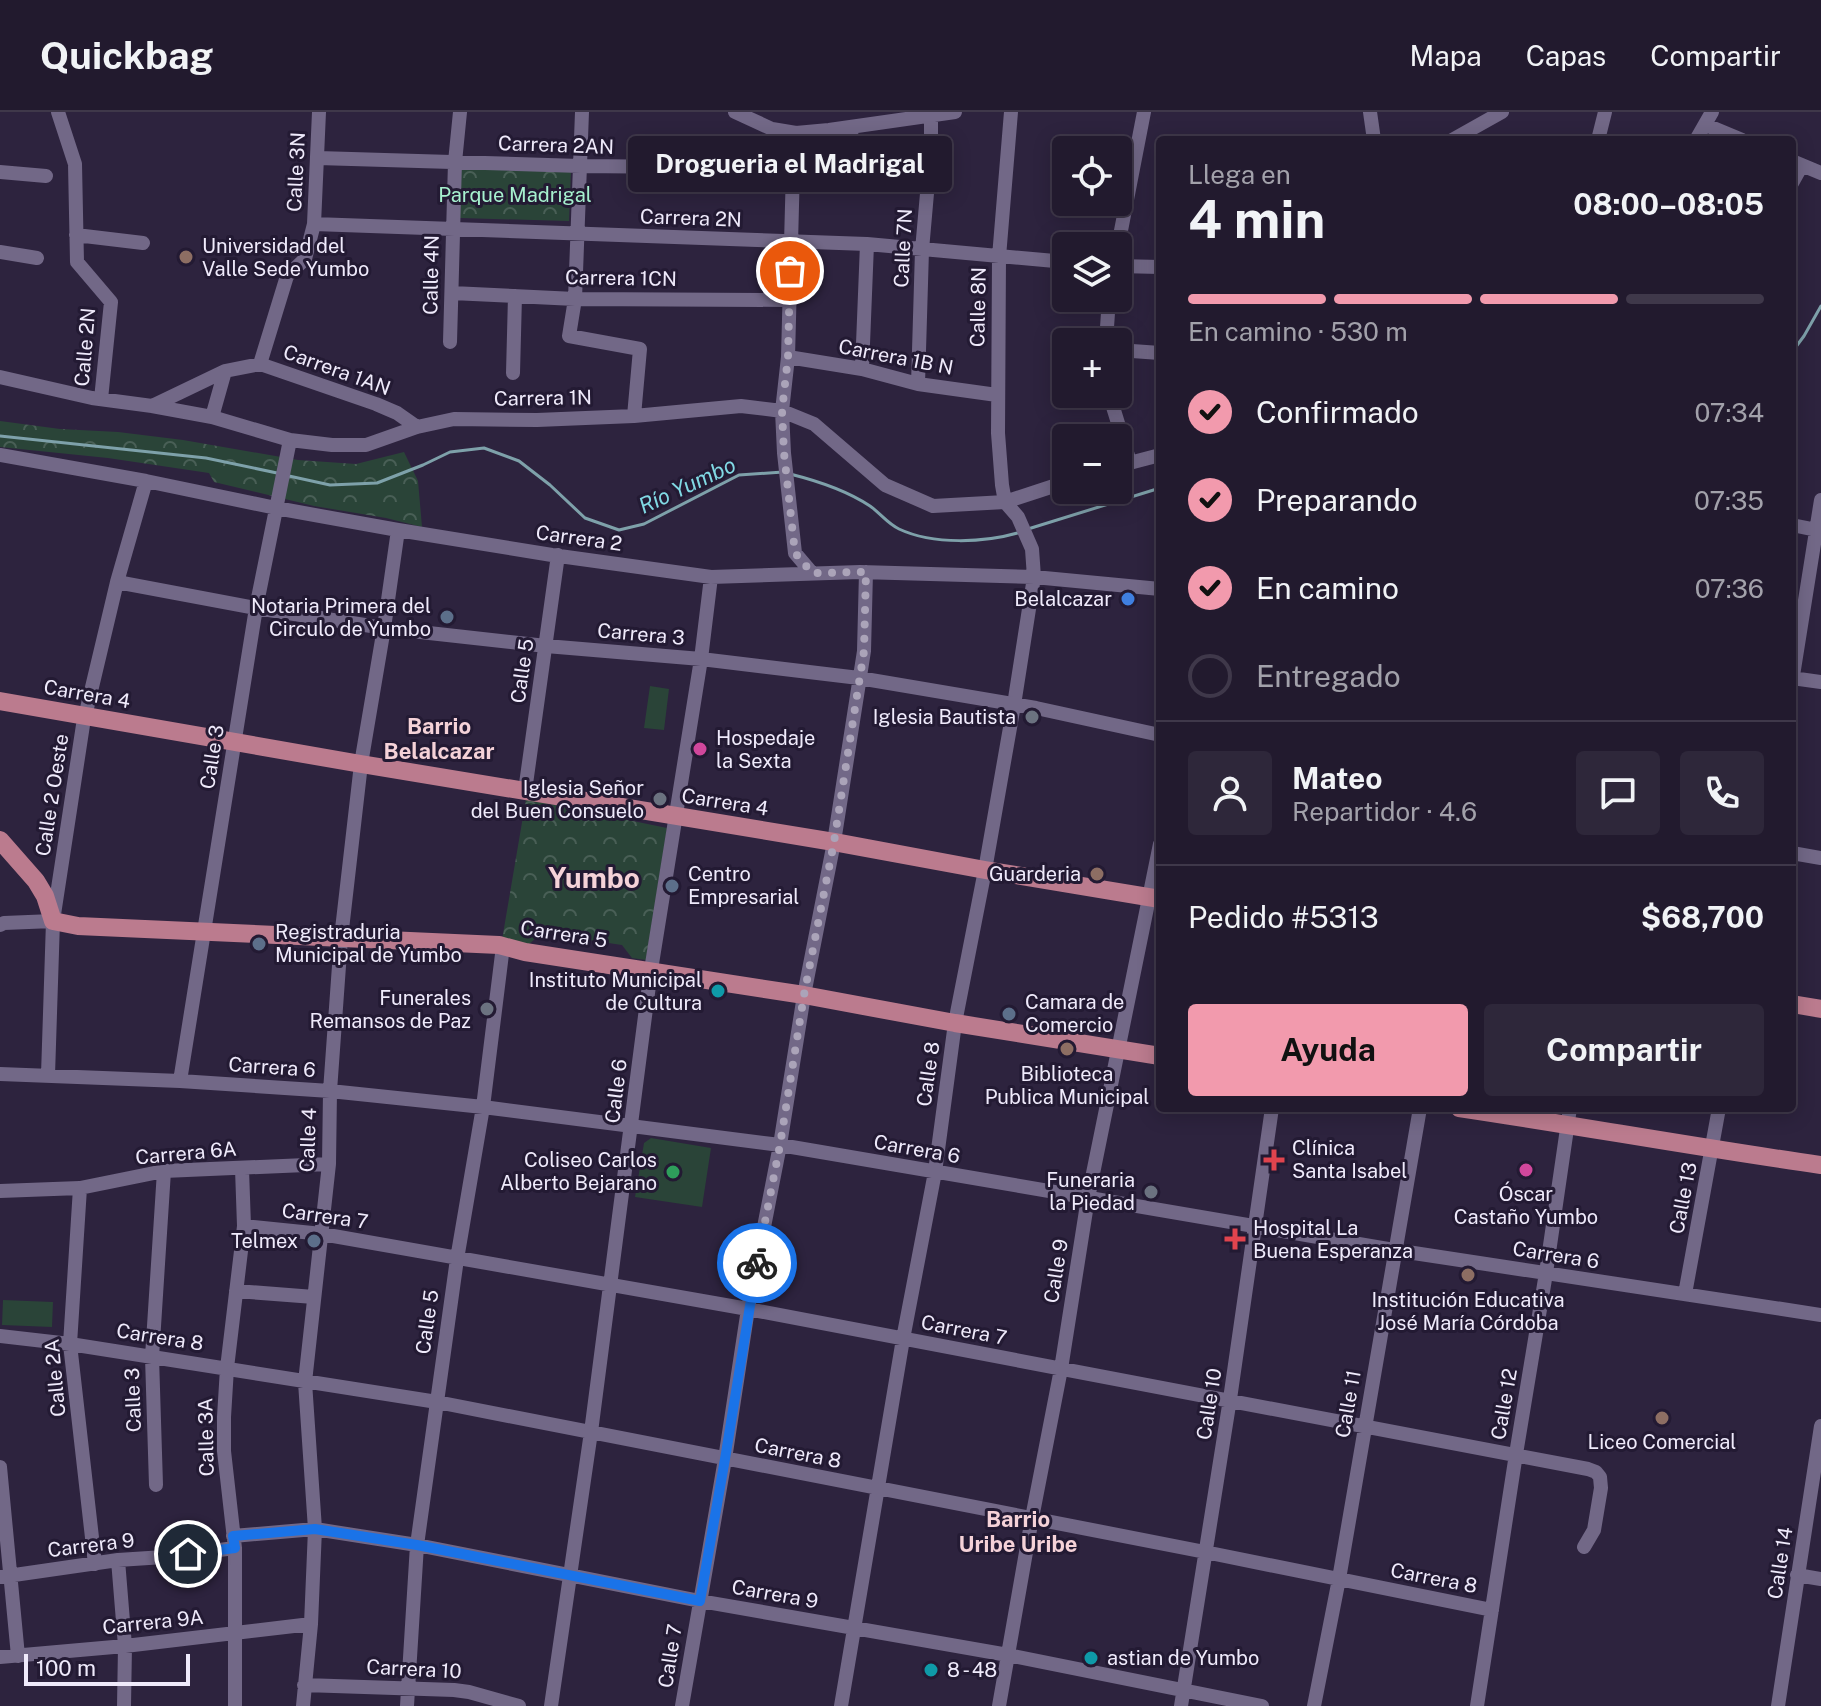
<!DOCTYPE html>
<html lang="es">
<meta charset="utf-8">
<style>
body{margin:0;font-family:"Public Sans",sans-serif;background:#2e273a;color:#f1f3f6;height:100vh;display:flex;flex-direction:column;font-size:30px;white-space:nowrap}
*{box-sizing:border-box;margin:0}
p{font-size:26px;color:#a2a1aa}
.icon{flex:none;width:44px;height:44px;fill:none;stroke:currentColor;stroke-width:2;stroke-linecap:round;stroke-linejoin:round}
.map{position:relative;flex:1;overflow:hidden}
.panel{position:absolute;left:1156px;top:24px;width:640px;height:976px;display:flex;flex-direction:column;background:#221a2e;border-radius:8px;box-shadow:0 4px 20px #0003,0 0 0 2px #3f384a}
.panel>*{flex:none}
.buttons{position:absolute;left:1052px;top:24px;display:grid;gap:16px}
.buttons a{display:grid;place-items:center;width:80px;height:80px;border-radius:8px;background:#221a2e;box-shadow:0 4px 20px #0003,0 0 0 2px #3f384a;font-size:40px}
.scale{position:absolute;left:24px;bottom:20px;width:166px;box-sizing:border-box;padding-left:8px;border:4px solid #efeafb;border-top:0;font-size:22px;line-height:28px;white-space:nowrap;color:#efeafb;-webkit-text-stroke:6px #231a33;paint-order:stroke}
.pin{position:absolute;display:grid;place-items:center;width:68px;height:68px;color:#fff;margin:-34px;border:4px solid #fff;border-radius:50%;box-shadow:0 2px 8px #0007}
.courier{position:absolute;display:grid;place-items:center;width:80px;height:80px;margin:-40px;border:6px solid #1a73e8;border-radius:50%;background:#fff;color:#222;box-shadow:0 2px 10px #0007}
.bubble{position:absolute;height:56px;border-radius:8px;background:#221a2e;box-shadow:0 4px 20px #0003,0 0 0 2px #3f384a;font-size:26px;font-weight:700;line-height:56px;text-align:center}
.overview em{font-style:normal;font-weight:700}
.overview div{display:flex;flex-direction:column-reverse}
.overview{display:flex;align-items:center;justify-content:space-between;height:136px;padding:0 32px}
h1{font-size:52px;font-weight:700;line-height:60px}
.bar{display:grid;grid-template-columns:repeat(4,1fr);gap:12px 8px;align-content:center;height:96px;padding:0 32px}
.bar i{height:10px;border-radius:6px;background:#3f384a}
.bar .active{background:#f29aad}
.bar p{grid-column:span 4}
.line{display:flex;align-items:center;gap:20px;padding:0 32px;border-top:2px solid #3f384a}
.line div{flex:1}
.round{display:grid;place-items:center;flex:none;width:84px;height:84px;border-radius:8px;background:#2e273a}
ol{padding:0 32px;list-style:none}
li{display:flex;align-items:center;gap:24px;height:88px}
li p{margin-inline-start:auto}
li .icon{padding:8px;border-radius:50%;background:#f29aad;color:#111;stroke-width:4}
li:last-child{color:#a2a1aa}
li i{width:44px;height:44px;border:4px solid #3f384a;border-radius:50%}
.action{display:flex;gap:16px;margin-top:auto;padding:16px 32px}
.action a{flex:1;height:92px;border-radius:8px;background:#f29aad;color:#111;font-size:32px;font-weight:700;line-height:92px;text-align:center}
.action a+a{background:#2e273a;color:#f1f3f6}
header{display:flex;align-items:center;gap:48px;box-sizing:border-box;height:112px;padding:0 40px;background:#221a2e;border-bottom:2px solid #3f384a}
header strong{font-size:38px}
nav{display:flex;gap:44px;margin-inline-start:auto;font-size:28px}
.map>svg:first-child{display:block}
.park{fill:url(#park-crowns)}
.garden{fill:#2a4438}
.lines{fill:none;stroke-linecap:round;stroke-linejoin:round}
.stream{stroke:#7ea1aa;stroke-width:3}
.minor{stroke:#726887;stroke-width:14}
.major{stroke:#bb7b8e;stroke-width:18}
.done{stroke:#aba4b9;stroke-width:8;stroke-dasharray:0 14.4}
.route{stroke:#1a73e8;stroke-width:10}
.education-dot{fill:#8d6e63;stroke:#231a33;stroke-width:3}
.shop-dot{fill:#3f7fe0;stroke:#231a33;stroke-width:3}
.service-dot{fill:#5c6f8a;stroke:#231a33;stroke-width:3}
.worship-dot{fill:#6b7280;stroke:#231a33;stroke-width:3}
.hotel-dot{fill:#d1479c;stroke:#231a33;stroke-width:3}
.culture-dot{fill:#0f9aa8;stroke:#231a33;stroke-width:3}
.health-dot{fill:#e0444e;stroke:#231a33;stroke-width:3}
.leisure-dot{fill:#2e9e5b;stroke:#231a33;stroke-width:3}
.labels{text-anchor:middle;stroke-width:6;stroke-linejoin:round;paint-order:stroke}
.street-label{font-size:20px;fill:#efeafb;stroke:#231a33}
.park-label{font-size:20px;fill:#a6f0ce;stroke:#231a33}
.poi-label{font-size:20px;fill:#efeafb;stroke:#231a33;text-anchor:end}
.water-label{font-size:22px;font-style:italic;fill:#81d9e4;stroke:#231a33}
.neighbourhood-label{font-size:22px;font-weight:bold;fill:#f5d2d8;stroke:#231a33}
.district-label{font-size:28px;font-weight:bold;fill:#f5d2d8;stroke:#231a33}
</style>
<header>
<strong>Quickbag</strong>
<nav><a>Mapa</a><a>Capas</a><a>Compartir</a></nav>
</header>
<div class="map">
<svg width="1821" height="1594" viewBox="0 0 1821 1594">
<defs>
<pattern id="park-crowns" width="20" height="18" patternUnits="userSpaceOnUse" patternTransform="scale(2)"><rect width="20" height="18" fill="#2a4438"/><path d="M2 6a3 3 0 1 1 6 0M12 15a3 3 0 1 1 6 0" fill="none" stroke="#495f56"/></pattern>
</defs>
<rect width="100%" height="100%" fill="#2d233e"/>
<path class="park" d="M461 56 571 59 569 109 460 106Z
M0 309 60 317 118 320 183 328 298 348 356 352 404 340 418 369 422 415 386 406 314 394 214 370 209 361 108 346 0 335Z
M526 687 667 716 646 848 632 846 622 833 542 821 529 832 502 828Z"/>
<path class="garden" d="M650 574 669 577 664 618 644 616Z
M651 1026 711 1036 702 1095 635 1085 644 1031Z
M3 1188 53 1190 52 1215 2 1213Z"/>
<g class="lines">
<path class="stream" d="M1792 240 1804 224 1821 194
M0 324 206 346 277 361
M790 362C818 369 846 378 870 394 880 401 888 412 899 417 933 433 985 431 1021 420
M289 364 330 373 377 371 423 353 450 340 484 336 519 349 550 373 585 406 619 418 644 412 739 363 783 360
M1028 417 1160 376"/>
<path class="minor" d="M58 0 75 52 77 150 111 190 101 287
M582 0 575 187 569 224 640 237 634 304
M735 0 772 17 796 21 829 18 955 0
M1370 0 1374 28
M1706 13 1742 28
M772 17C785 29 790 39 793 56L788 245 782 299 784 341 795 441 812 461
M1452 28 1502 0
M1598 28 1605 0
M1696 28 1712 0
M318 46 580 54 793 56
M1792 49 1821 61
M0 60 46 64
M794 70 818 41 853 17
M1792 71 1802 53
M314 112 867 132 1066 150
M76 123 143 131
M1118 134 1144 0
M0 140 37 146
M1118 154 1160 155
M452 181 575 187 790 188
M450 230 455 50 460 0
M1106 230 1109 186
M1118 238 1160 241
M788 245 862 257 918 272 997 283
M260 252 287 164 305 147 314 112 319 0
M862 257 867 132
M513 261 515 184
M0 265 92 286 152 294 212 305 290 328 332 333H366L417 315 454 307 537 308 634 304 741 294 782 299 814 312 885 373 933 394 1005 390 1066 370
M918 272 922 138 931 36V3
M1109 282 1130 350
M152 294 225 259 260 252 376 292 397 301 417 315
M212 305 225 259
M0 343 146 369 276 396 398 418 552 443 711 465 860 460 1034 465 1160 477
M1118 354 1160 343
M1792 413 1821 419
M117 470 256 496 384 516 546 534 701 547 859 566 1036 596 1160 623
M1792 566 1821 570
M1792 570 1821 388
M525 679 558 443
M1792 741 1821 746
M0 813 4 811 53 809
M0 962 180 969 330 979 483 995 780 1033 1394 1138 1821 1203
M48 963 53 809 83 613 117 470 146 369
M180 969 256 496 290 328
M80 1076 70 1232 95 1452
M0 1079 80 1076 164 1059 329 1052
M244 1114 322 1122 748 1197 1588 1357 1596 1360 1600 1365 1601 1376 1594 1418 1584 1435
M236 1179 314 1185
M1685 1182 1719 996
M0 1224 70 1232 437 1290 1205 1440 1492 1498
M0 1355 18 1544
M156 1373 152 1245 164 1059
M233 1424 315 1417 417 1433 700 1489 1008 1543 1262 1594
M118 1448 125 1534 124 1594
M1797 1463 1821 1467
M0 1465 118 1448 164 1445 235 1436
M0 1545 125 1534 311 1512
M304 1573 454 1578 469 1580 519 1594
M235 1594V1436L224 1339V1305L227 1256 244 1114 242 1057
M303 1594 311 1512 315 1417 305 1270 329 1052 330 979 341 826 361 652 384 516 398 418
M407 1594 417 1433 457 1147 483 995 503 834
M551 1594 591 1320 651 858 701 547 711 465
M682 1594 725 1347 748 1197 780 1033 804 883 834 730 864 539 866 460
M841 1594 903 1227 935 1060 955 911 985 758 1014 593 1034 465 1032 437 1018 405 1005 390 1002 373 998 321 999 145 1011 0
M999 1594 1032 1406 1061 1257 1088 1086 1160 732
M1181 1594 1230 1287 1272 996
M1314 1594 1339 1467 1420 996
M1477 1594 1516 1342 1546 1161 1570 996
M1778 1594 1821 1314"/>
<path class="major" d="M0 589 361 652 834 730 985 758 1160 787
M0 728 36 769 45 784 53 809 78 814 499 833 525 840 804 883 955 911 1160 944
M1792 892 1821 897
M1459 996C1580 1014 1700 1036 1821 1053"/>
</g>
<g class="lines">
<path class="done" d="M757 1151 780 1033 804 883 834 730 864 539 866 460 812 461 795 441 784 341 782 299 788 245 790 159"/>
<path class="route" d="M188 1442 235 1436 233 1424 315 1417 417 1433 700 1489 725 1347 757 1151"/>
</g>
<g class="education-dot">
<circle cx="186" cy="145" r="8"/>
<circle cx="1097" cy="762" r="8"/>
<circle cx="1067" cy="937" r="8"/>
<circle cx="1468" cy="1163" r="8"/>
<circle cx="1662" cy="1306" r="8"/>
</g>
<circle class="shop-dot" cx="1128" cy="487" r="8"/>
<g class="service-dot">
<circle cx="447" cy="505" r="8"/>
<circle cx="672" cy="774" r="8"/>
<circle cx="259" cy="832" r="8"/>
<circle cx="1009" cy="902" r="8"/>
<circle cx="314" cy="1129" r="8"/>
</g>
<g class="worship-dot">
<circle cx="1032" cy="605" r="8"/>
<circle cx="660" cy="687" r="8"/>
<circle cx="487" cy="897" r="8"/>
<circle cx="1151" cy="1080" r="8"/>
</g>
<g class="hotel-dot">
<circle cx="700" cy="637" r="8"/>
<circle cx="1526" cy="1058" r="8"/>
</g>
<g class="culture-dot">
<circle cx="718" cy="879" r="8"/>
<circle cx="1091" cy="1546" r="8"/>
<circle cx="931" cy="1558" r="8"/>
</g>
<g class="health-dot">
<path d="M1270 1036h8v8h8v8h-8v8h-8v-8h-8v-8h8z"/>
<path d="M1231 1115h8v8h8v8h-8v8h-8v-8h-8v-8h8z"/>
</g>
<circle class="leisure-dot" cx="673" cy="1060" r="8"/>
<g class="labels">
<g class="street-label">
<text transform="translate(556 33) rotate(2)" y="7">Carrera 2AN</text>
<text transform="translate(296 60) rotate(-87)" y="7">Calle 3N</text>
<text transform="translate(691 106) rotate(2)" y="7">Carrera 2N</text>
<text transform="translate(903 136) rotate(-87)" y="7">Calle 7N</text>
<text transform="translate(431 163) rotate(-89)" y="7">Calle 4N</text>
<text transform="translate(621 166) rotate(1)" y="7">Carrera 1CN</text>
<text transform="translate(978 195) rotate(-89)" y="7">Calle 8N</text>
<text transform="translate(85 235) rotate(-85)" y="7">Calle 2N</text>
<text transform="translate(896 245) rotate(11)" y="7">Carrera 1B N</text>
<text transform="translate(337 258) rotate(20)" y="7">Carrera 1AN</text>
<text transform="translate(543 286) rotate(-1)" y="7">Carrera 1N</text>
<text transform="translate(579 426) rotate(8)" y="7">Carrera 2</text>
<text transform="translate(641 522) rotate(5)" y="7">Carrera 3</text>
<text transform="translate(522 559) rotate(-82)" y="7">Calle 5</text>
<text transform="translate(87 582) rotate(10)" y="7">Carrera 4</text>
<text transform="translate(212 645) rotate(-81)" y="7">Calle 3</text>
<text transform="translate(52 683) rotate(-81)" y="7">Calle 2 Oeste</text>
<text transform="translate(725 690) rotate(9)" y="7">Carrera 4</text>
<text transform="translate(564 822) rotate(9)" y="7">Carrera 5</text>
<text transform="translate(272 955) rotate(4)" y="7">Carrera 6</text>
<text transform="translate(928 962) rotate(-82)" y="7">Calle 8</text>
<text transform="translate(616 979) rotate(-83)" y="7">Calle 6</text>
<text transform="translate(308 1028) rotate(-88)" y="7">Calle 4</text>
<text transform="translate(917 1037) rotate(10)" y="7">Carrera 6</text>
<text transform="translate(186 1041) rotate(-5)" y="7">Carrera 6A</text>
<text transform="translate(1683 1086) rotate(-79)" y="7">Calle 13</text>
<text transform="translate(325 1104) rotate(8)" y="7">Carrera 7</text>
<text transform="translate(1556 1143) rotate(9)" y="7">Carrera 6</text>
<text transform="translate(1056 1159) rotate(-81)" y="7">Calle 9</text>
<text transform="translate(427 1210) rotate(-82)" y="7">Calle 5</text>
<text transform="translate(964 1218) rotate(11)" y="7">Carrera 7</text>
<text transform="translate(160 1225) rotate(9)" y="7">Carrera 8</text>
<text transform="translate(55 1266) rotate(-95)" y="7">Calle 2A</text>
<text transform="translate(133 1288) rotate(-92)" y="7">Calle 3</text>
<text transform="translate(1209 1292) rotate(-81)" y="7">Calle 10</text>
<text transform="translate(1348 1292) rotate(-80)" y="7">Calle 11</text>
<text transform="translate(1504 1292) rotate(-80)" y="7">Calle 12</text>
<text transform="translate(206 1325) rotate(-91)" y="7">Calle 3A</text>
<text transform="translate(798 1341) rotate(11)" y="7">Carrera 8</text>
<text transform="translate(91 1433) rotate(-7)" y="7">Carrera 9</text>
<text transform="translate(1780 1451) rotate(-81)" y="7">Calle 14</text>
<text transform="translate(1434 1466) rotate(11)" y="7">Carrera 8</text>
<text transform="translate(775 1482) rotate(10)" y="7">Carrera 9</text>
<text transform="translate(153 1510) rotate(-6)" y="7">Carrera 9A</text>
<text transform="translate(670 1544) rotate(-81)" y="7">Calle 7</text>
<text transform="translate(414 1557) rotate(3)" y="7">Carrera 10</text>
</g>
<g class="park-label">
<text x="515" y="90">Parque Madrigal</text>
</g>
<g class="poi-label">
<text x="202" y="141" text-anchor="start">Universidad del<tspan x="202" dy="23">Valle Sede Yumbo</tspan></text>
<text x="1112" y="494">Belalcazar</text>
<text x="431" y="501">Notaria Primera del<tspan x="431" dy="23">Circulo de Yumbo</tspan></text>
<text x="1016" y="612">Iglesia Bautista</text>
<text x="716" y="633" text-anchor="start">Hospedaje<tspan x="716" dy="23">la Sexta</tspan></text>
<text x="644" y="683">Iglesia Señor<tspan x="644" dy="23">del Buen Consuelo</tspan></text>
<text x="688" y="769" text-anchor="start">Centro<tspan x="688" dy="23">Empresarial</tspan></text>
<text x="1081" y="769">Guarderia</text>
<text x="275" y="827" text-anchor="start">Registraduria<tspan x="275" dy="23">Municipal de Yumbo</tspan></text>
<text x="702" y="875">Instituto Municipal<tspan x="702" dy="23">de Cultura</tspan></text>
<text x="471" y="893">Funerales<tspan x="471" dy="23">Remansos de Paz</tspan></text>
<text x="1025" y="897" text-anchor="start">Camara de<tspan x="1025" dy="23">Comercio</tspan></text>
<text x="1067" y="969" text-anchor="middle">Biblioteca<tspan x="1067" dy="23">Publica Municipal</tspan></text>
<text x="1292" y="1043" text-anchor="start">Clínica<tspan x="1292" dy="23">Santa Isabel</tspan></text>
<text x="657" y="1055">Coliseo Carlos<tspan x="657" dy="23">Alberto Bejarano</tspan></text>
<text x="1135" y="1075">Funeraria<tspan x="1135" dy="23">la Piedad</tspan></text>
<text x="1526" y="1089" text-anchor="middle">Óscar<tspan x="1526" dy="23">Castaño Yumbo</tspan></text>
<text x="1253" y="1123" text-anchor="start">Hospital La<tspan x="1253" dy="23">Buena Esperanza</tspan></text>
<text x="298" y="1136">Telmex</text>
<text x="1468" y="1195" text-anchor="middle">Institución Educativa<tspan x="1468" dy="23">José María Córdoba</tspan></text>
<text x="1662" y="1337" text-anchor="middle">Liceo Comercial</text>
<text x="1107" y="1553" text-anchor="start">astian de Yumbo</text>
<text x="947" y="1565" text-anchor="start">8 - 48</text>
</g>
<g class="water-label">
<text transform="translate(687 373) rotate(-25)" y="8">Río Yumbo</text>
</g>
<g class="neighbourhood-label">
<text x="439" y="622">Barrio<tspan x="439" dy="25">Belalcazar</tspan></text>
<text x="1018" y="1415">Barrio<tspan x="1018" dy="25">Uribe Uribe</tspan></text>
</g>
<g class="district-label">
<text x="594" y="776">Yumbo</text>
</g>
</g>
</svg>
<div class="buttons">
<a><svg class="icon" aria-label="locate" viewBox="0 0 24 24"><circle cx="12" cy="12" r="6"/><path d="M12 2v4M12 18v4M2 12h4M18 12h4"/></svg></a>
<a><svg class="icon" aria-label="layers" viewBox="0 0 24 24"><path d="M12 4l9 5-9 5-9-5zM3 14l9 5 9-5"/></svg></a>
<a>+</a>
<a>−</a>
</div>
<div class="scale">100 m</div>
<div class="pin" style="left:790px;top:159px;background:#ea580c"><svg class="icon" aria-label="bag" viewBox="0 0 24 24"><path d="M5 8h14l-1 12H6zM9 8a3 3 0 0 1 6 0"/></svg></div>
<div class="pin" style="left:188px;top:1442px;background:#1f2937"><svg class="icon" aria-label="home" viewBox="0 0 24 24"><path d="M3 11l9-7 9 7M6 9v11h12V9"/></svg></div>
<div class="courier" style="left:757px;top:1151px"><svg class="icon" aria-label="bike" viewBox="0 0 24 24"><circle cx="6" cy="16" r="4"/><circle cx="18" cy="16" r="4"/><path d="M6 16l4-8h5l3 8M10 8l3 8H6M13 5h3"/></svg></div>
<div class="bubble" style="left:628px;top:24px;width:324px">Drogueria el Madrigal</div>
<section class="panel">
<div class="overview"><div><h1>4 min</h1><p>Llega en</p></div><em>08:00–08:05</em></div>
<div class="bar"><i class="active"></i><i class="active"></i><i class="active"></i><i></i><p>En camino · 530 m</p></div>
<ol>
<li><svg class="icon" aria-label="check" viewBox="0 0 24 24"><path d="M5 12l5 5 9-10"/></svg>Confirmado<p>07:34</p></li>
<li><svg class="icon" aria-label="check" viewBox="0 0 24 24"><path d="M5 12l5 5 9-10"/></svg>Preparando<p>07:35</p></li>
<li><svg class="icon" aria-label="check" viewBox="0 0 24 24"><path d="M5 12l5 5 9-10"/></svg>En camino<p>07:36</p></li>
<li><i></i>Entregado</li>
</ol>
<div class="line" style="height:144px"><a class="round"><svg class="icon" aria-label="person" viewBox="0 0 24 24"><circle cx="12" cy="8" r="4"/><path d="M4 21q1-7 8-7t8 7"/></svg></a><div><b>Mateo</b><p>Repartidor · 4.6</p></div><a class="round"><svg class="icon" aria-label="chat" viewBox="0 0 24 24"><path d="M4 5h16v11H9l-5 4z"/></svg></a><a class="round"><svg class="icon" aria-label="phone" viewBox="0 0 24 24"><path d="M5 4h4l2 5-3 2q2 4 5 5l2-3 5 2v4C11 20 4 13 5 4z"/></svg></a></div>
<div class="line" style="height:104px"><div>Pedido #5313</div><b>$68,700</b></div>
<div class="action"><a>Ayuda</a><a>Compartir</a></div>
</section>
</div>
